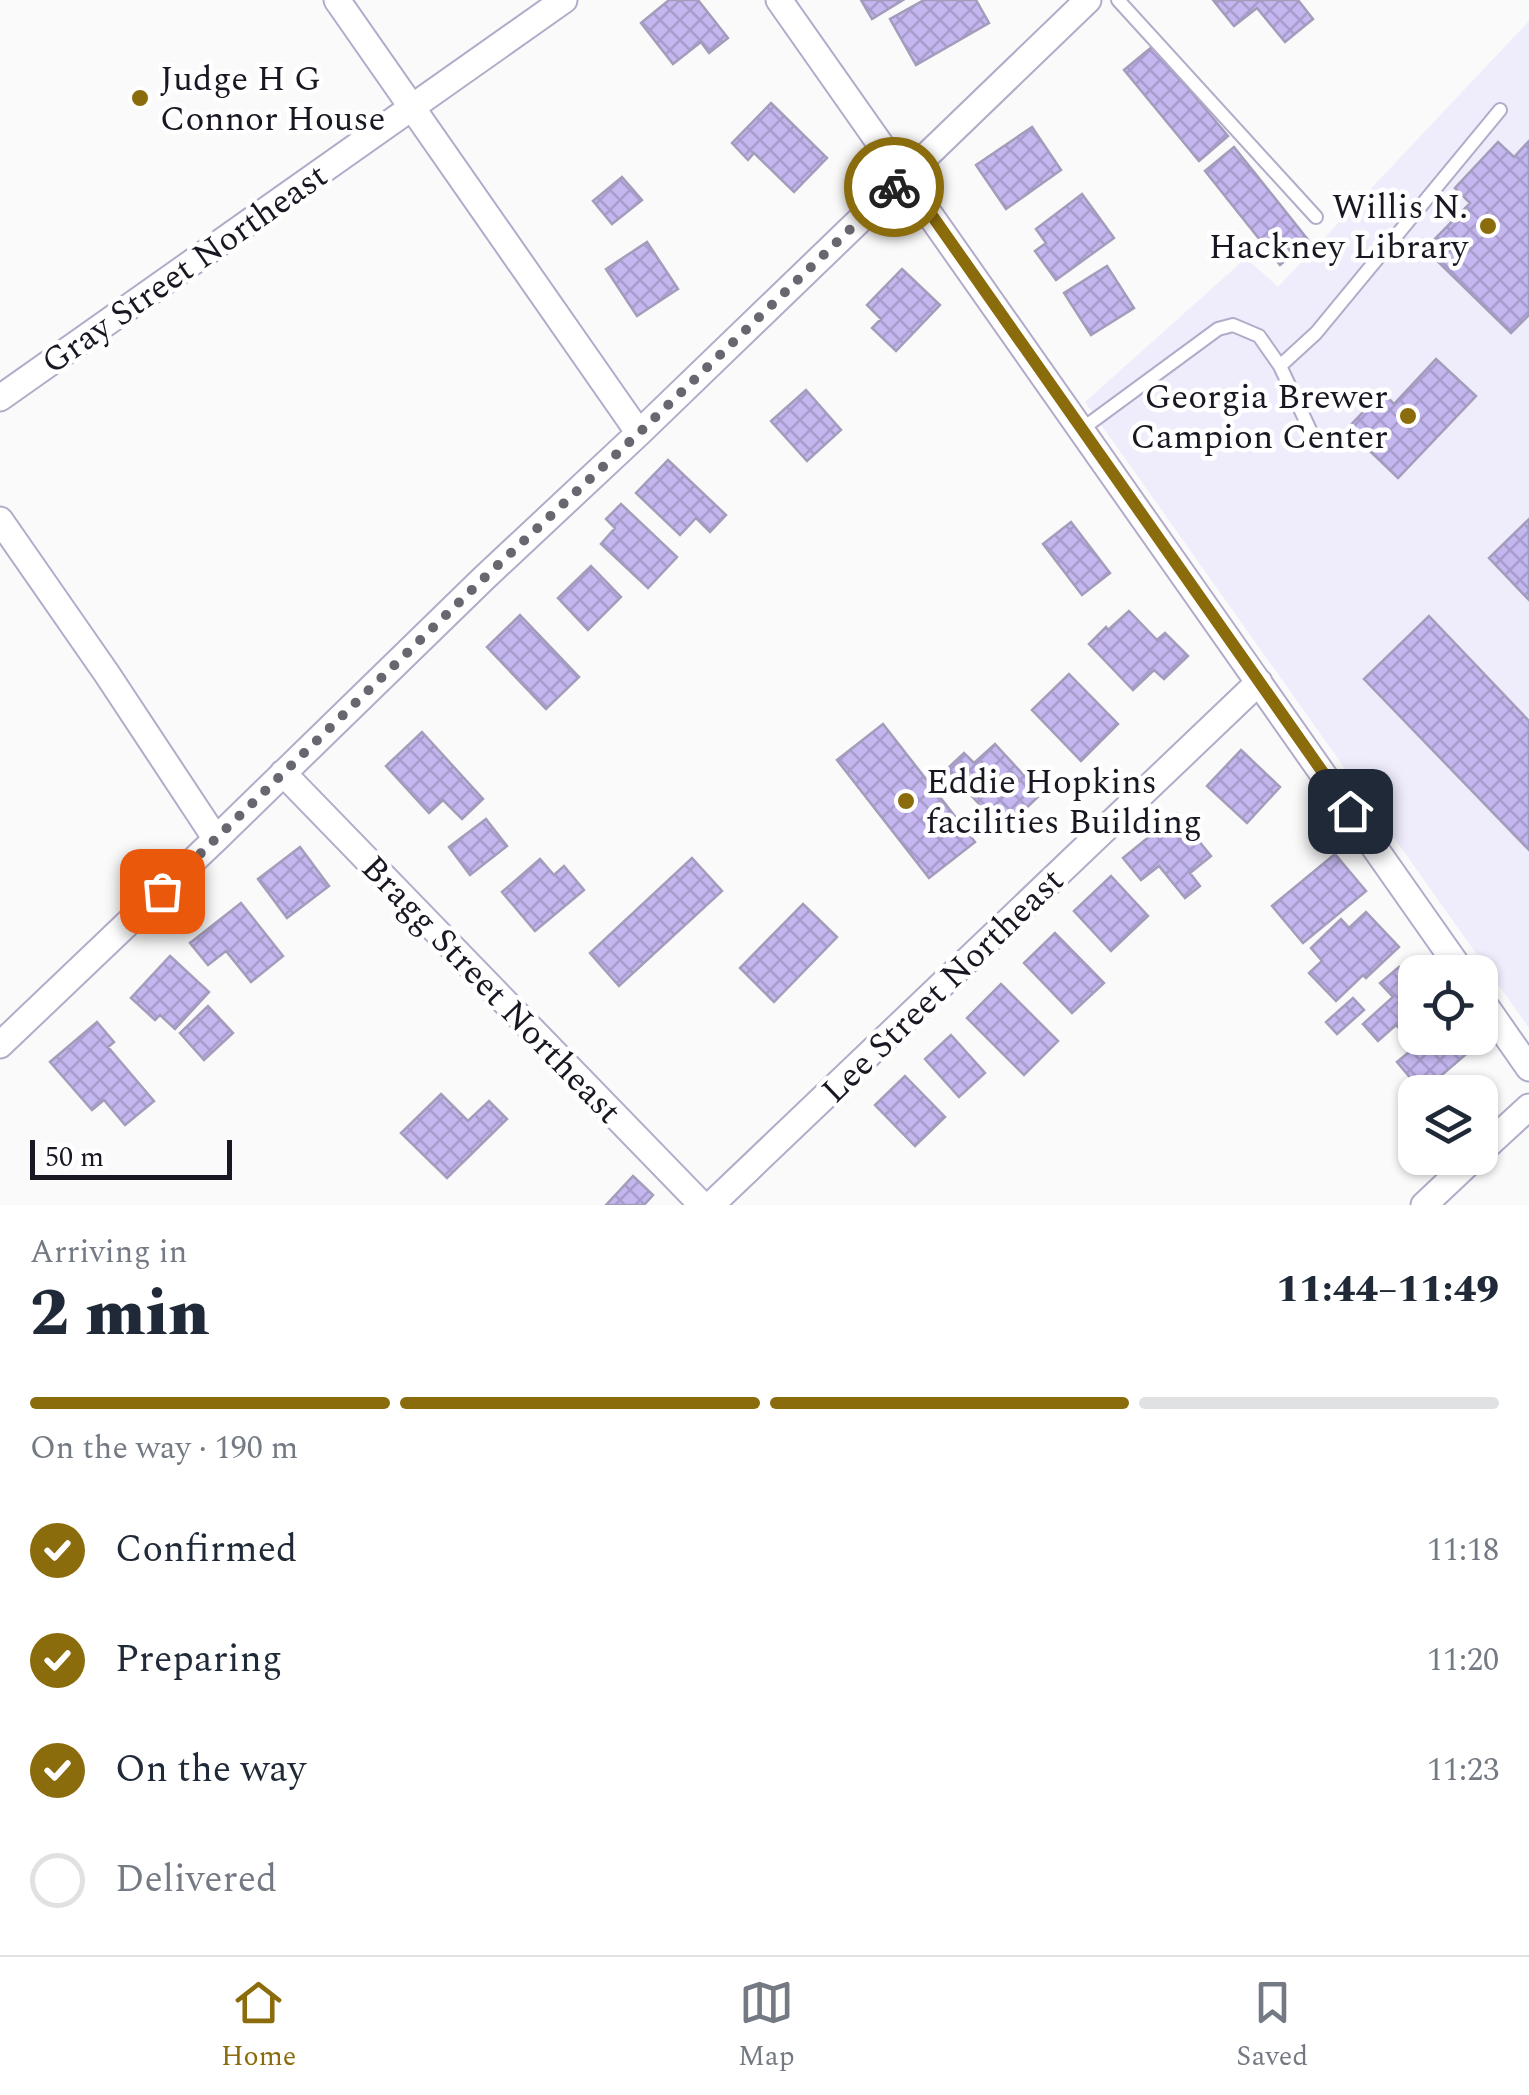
<!DOCTYPE html>
<meta charset="utf-8">
<style>
body{margin:0;font-family:Spectral,serif;background:#f2f2f3;color:#1f2937;height:100vh;display:flex;flex-direction:column;font-size:38px;white-space:nowrap}
*{box-sizing:border-box;margin:0}
p{font-size:32px;color:#747a83}
.icon{flex:none;width:55px;height:55px;fill:none;stroke:currentColor;stroke-width:2;stroke-linecap:round;stroke-linejoin:round}
.map{position:relative;height:1205px;overflow:hidden}
.drawer{display:flex;flex-direction:column;background:#fff;flex:1}
.drawer>*{flex:none}
.tools{position:absolute;left:1398px;top:955px;display:grid;gap:20px}
.tools a{display:grid;place-items:center;width:100px;height:100px;border-radius:20px;background:#fff;box-shadow:0 2px 8px #0004;font-size:50px}
.scale{position:absolute;left:30px;bottom:25px;width:202px;box-sizing:border-box;padding-left:10px;border:5px solid #191722;border-top:0;font-size:28px;line-height:35px;white-space:nowrap;color:#191722;-webkit-text-stroke:8px #fff;paint-order:stroke}
.pin{position:absolute;display:grid;place-items:center;width:85px;height:85px;color:#fff;margin:-42px;border-radius:20px;box-shadow:0 5px 15px #0006}
.courier{position:absolute;display:grid;place-items:center;width:100px;height:100px;margin:-50px;border:8px solid #8b6c0d;border-radius:50%;background:#fff;color:#222;box-shadow:0 2px 12px #0007}
.summary em{font-style:normal;font-weight:800}
.summary div{display:flex;flex-direction:column-reverse}
.summary{display:flex;align-items:center;justify-content:space-between;height:170px;padding:0 30px}
h1{font-size:65px;font-weight:800;line-height:75px}
.bar{display:grid;grid-template-columns:repeat(4,1fr);gap:15px 10px;align-content:center;height:120px;padding:0 30px}
.bar i{height:12px;border-radius:8px;background:#e0e1e3}
.bar .selected{background:#8b6c0d}
.bar p{grid-column:span 4}
ol{padding:0 30px;list-style:none}
li{display:flex;align-items:center;gap:30px;height:110px}
li p{margin-inline-start:auto}
li .icon{padding:10px;border-radius:50%;background:#8b6c0d;color:#fff;stroke-width:4}
li:last-child{color:#747a83}
li i{width:55px;height:55px;border:5px solid #e0e1e3;border-radius:50%}
.tab-bar{display:flex;justify-content:space-around;align-items:center;height:140px;border-top:2px solid #e0e1e3;background:#fff;font-size:28px;color:#747a83}
.tab-bar a{display:grid;justify-items:center;gap:5px}
.tab-bar .selected{color:#8b6c0d}
.map>svg:first-child{display:block}
.built{fill:#efecfc}
.building{fill:url(#building-cross-hatch);stroke:#a39cba;stroke-width:2.5}
.lines{fill:none;stroke-linecap:round;stroke-linejoin:round}
.service-casing{stroke:#b2abc9;stroke-width:16}
.minor-casing{stroke:#b2abc9;stroke-width:29}
.service{stroke:#fff;stroke-width:12}
.minor{stroke:#fff;stroke-width:25}
.done{stroke:#68666e;stroke-width:10;stroke-dasharray:0 18}
.route{stroke:#8b6c0d;stroke-width:12}
.poi-dot{fill:#8b6c0d;stroke:#fff;stroke-width:4}
.labels{text-anchor:middle;stroke-width:9;stroke-linejoin:round;paint-order:stroke}
.poi-label{font-size:35px;fill:#191722;stroke:#fff;text-anchor:start}
.street-label{font-size:35px;fill:#191722;stroke:#fff}
</style>
<div class="map">
<svg width="1529" height="1205" viewBox="0 0 1529 1205">
<defs>
<pattern id="building-cross-hatch" width="8" height="8" patternUnits="userSpaceOnUse" patternTransform="scale(2.5)"><rect width="8" height="8" fill="#c4b6ee"/><path d="M0 0l8 8M0 8l8-8" fill="none" stroke="#a89ccc"/></pattern>
</defs>
<rect width="100%" height="100%" fill="#fafafa"/>
<path class="built" d="M1529 21V1028L1085 402 1246 258 1278 287Z"/>
<path class="building" d="M669 0H698L728 38 709 53 701 42 673 64 641 23Z
M861 0H903L872 19Z
M924 0H976L989 23 916 65 890 19Z
M1213 0H1298L1313 19 1285 42 1257 8 1234 26Z
M1153 46 1228 136 1199 161 1124 70Z
M771 103 827 158 794 192 754 153 748 160 732 143Z
M1032 127 1061 170 1006 209 976 165Z
M1529 141V315L1511 333 1425 249 1470 203 1455 188 1498 142 1514 157Z
M1234 147 1309 241 1280 265 1205 171Z
M622 177 642 200 612 224 593 201Z
M1082 194 1114 238 1056 280 1035 251 1046 243 1036 229Z
M647 242 678 289 637 316 606 269Z
M1107 266 1134 308 1091 335 1064 293Z
M902 269 940 305 896 351 872 328 881 319 867 305Z
M1436 359 1476 396 1398 478 1347 429 1382 392 1394 404Z
M806 390 841 430 807 461 771 421Z
M668 460 726 515 710 532 696 518 680 535 636 493Z
M621 504 677 557 648 588 601 544 615 528 606 519Z
M1529 519V600L1489 558Z
M1071 522 1110 573 1082 595 1043 544Z
M591 566 621 597 588 630 558 598Z
M1129 611 1157 640 1165 633 1188 656 1164 679 1154 670 1133 690 1089 644 1106 627 1108 630Z
M520 615 579 677 546 709 487 647Z
M1429 616 1529 721V850L1364 679Z
M1069 674 1118 724 1081 761 1032 710Z
M883 724 975 842 929 878 837 760Z
M422 732 483 799 462 819 443 800 429 813 386 766Z
M995 744 1041 794 1003 830 947 769 964 753 974 763Z
M1241 750 1280 787 1247 823 1207 786Z
M1177 814 1211 856 1190 873 1200 886 1185 898 1159 866 1141 880 1123 858Z
M486 819 507 846 470 875 449 847Z
M300 847 329 886 287 918 258 879Z
M1335 854 1366 891 1303 943 1272 906Z
M692 858 722 891 619 986 590 953Z
M540 859 554 875 564 866 584 890 535 931 502 892Z
M1111 876 1148 916 1111 951 1074 911Z
M241 903 283 956 251 982 226 951 208 965 190 943Z
M803 904 837 937 774 1002 740 968Z
M1366 912 1399 947 1366 978 1363 975 1336 1001 1309 973 1322 961 1311 948 1341 919 1349 928Z
M1055 933 1104 983 1072 1013 1024 963Z
M170 956 209 992 175 1029 160 1015 155 1020 131 998Z
M1399 967 1415 986V1026L1405 1035 1396 1025 1378 1041 1363 1024 1393 997 1380 983Z
M1001 984 1058 1041 1024 1075 967 1018Z
M1353 998 1364 1010 1337 1034 1326 1022Z
M208 1006 233 1033 204 1060 180 1033Z
M97 1022 114 1042 108 1047 154 1101 125 1125 104 1100 92 1110 50 1062Z
M951 1035 985 1073 959 1097 925 1059Z
M1426 1038H1460L1471 1050 1422 1092 1397 1062Z
M905 1076 945 1117 915 1146 875 1105Z
M441 1094 468 1121 489 1101 507 1119 447 1178 401 1133Z
M633 1176 653 1195 644 1205H606Z"/>
<g class="lines">
<g class="service-casing">
<path id="service" d="M1118 0 1316 217
M1280 366 1316 333 1500 110
M1082 429 1218 329 1233 325 1259 336 1280 366 1310 430"/>
</g>
<g class="minor-casing">
<path id="minor" d="M337 0 639 433
M779 0 1462 972
M0 398 564 0
M0 520 107 674 216 839
M283 773 702 1205
M1480 998 1529 1068
M0 1045 216 839 483 579 639 433 1088 0
M1480 1152 1529 1107
M711 1205 1259 682
M1424 1205 1474 1158"/>
</g>
<use href="#service" class="service"/>
<use href="#minor" class="minor"/>
</g>
<g class="lines">
<path class="done" d="M162 891 483 579 639 433 894 187"/>
<path class="route" d="M894 187 905 177 1350 811"/>
</g>
<g class="poi-dot">
<circle cx="140" cy="98" r="10"/>
<circle cx="1488" cy="226" r="10"/>
<circle cx="1408" cy="416" r="10"/>
<circle cx="906" cy="801" r="10"/>
</g>
<g class="labels">
<g class="poi-label">
<text x="160" y="90">Judge H G<tspan x="160" dy="40">Connor House</tspan></text>
<text x="1468" y="218" text-anchor="end">Willis N.<tspan x="1468" dy="40">Hackney Library</tspan></text>
<text x="1388" y="408" text-anchor="end">Georgia Brewer<tspan x="1388" dy="40">Campion Center</tspan></text>
<text x="926" y="793">Eddie Hopkins<tspan x="926" dy="40">facilities Building</tspan></text>
</g>
<g class="street-label">
<text transform="translate(184 268) rotate(-35)" y="12">Gray Street Northeast</text>
<text transform="translate(942 985) rotate(-44)" y="12">Lee Street Northeast</text>
<text transform="translate(492 989) rotate(46)" y="12">Bragg Street Northeast</text>
</g>
</g>
</svg>
<div class="tools">
<a><svg class="icon" aria-label="locate" viewBox="0 0 24 24"><circle cx="12" cy="12" r="6"/><path d="M12 2v4M12 18v4M2 12h4M18 12h4"/></svg></a>
<a><svg class="icon" aria-label="layers" viewBox="0 0 24 24"><path d="M12 4l9 5-9 5-9-5zM3 14l9 5 9-5"/></svg></a>
</div>
<div class="scale">50 m</div>
<div class="pin" style="left:162px;top:891px;background:#ea580c"><svg class="icon" aria-label="bag" viewBox="0 0 24 24"><path d="M5 8h14l-1 12H6zM9 8a3 3 0 0 1 6 0"/></svg></div>
<div class="pin" style="left:1350px;top:811px;background:#1f2937"><svg class="icon" aria-label="home" viewBox="0 0 24 24"><path d="M3 11l9-7 9 7M6 9v11h12V9"/></svg></div>
<div class="courier" style="left:894px;top:187px"><svg class="icon" aria-label="bike" viewBox="0 0 24 24"><circle cx="6" cy="16" r="4"/><circle cx="18" cy="16" r="4"/><path d="M6 16l4-8h5l3 8M10 8l3 8H6M13 5h3"/></svg></div>
</div>
<section class="drawer">
<div class="summary"><div><h1>2 min</h1><p>Arriving in</p></div><em>11:44–11:49</em></div>
<div class="bar"><i class="selected"></i><i class="selected"></i><i class="selected"></i><i></i><p>On the way · 190 m</p></div>
<ol>
<li><svg class="icon" aria-label="check" viewBox="0 0 24 24"><path d="M5 12l5 5 9-10"/></svg>Confirmed<p>11:18</p></li>
<li><svg class="icon" aria-label="check" viewBox="0 0 24 24"><path d="M5 12l5 5 9-10"/></svg>Preparing<p>11:20</p></li>
<li><svg class="icon" aria-label="check" viewBox="0 0 24 24"><path d="M5 12l5 5 9-10"/></svg>On the way<p>11:23</p></li>
<li><i></i>Delivered</li>
</ol>
</section>
<nav class="tab-bar">
<a class="selected"><svg class="icon" aria-label="home" viewBox="0 0 24 24"><path d="M3 11l9-7 9 7M6 9v11h12V9"/></svg>Home</a>
<a><svg class="icon" aria-label="map" viewBox="0 0 24 24"><path d="M3 6l6-2 6 2 6-2v14l-6 2-6-2-6 2zM9 4v14M15 6v14"/></svg>Map</a>
<a><svg class="icon" aria-label="saved" viewBox="0 0 24 24"><path d="M7 4h10v16l-5-4-5 4z"/></svg>Saved</a>
</nav>
